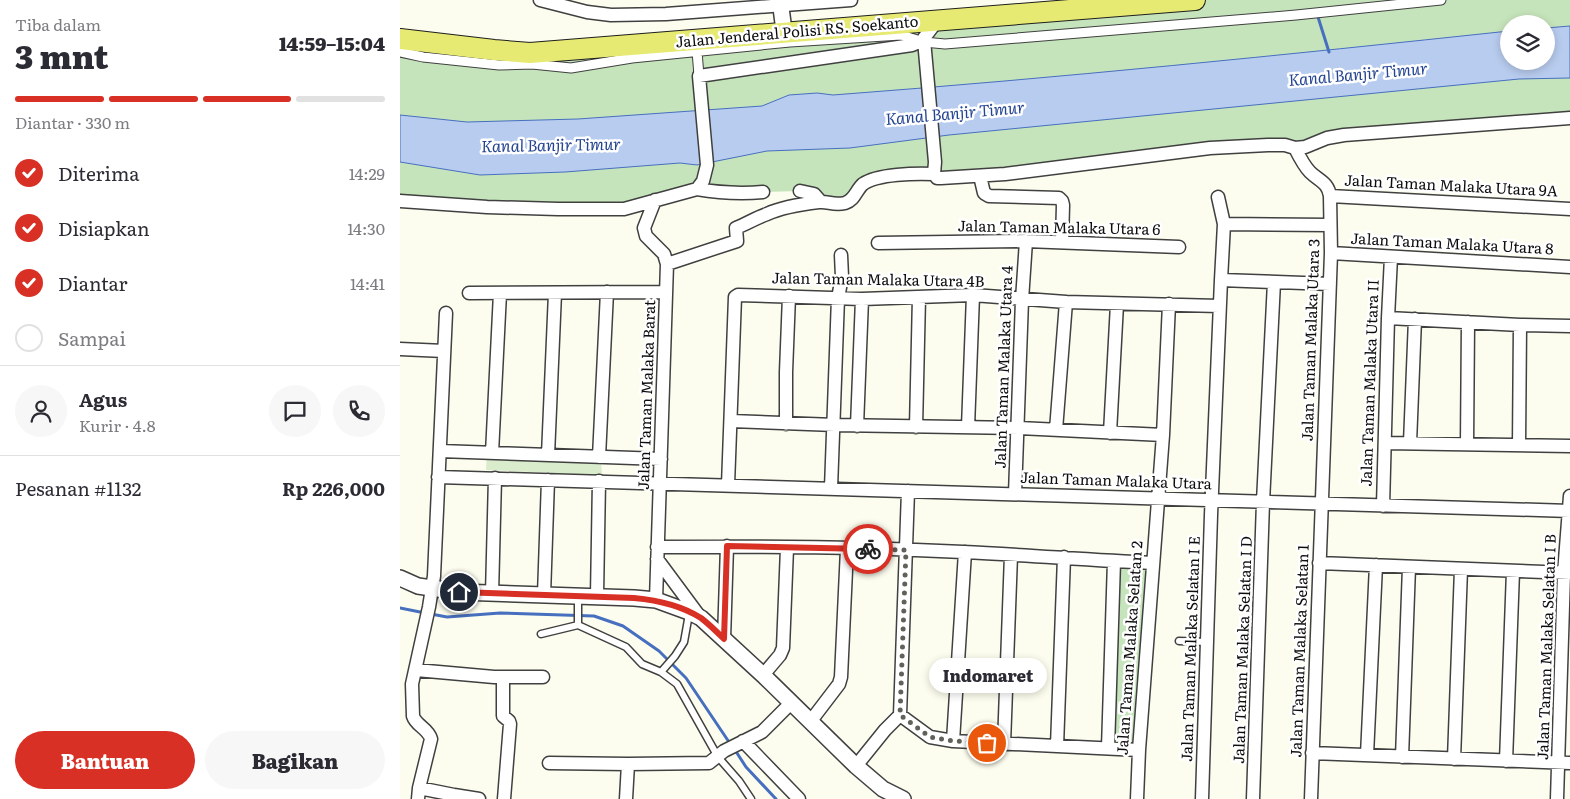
<!DOCTYPE html>
<html lang="id">
<meta charset="utf-8">
<style>
body{margin:0;font-family:Literata,serif;background:#f7f7f7;color:#2b2b33;height:100vh;display:flex;flex-direction:column;font-size:19px;white-space:nowrap}
*{box-sizing:border-box;margin:0}
p{font-size:16px;color:#7c7c81}
.icon{flex:none;width:28px;height:28px;fill:none;stroke:currentColor;stroke-width:2;stroke-linecap:round;stroke-linejoin:round}
.map{position:relative;flex:1;overflow:hidden}
.sheet{display:flex;flex-direction:column;background:#fff;width:400px}
.sheet>*{flex:none}
.tools{position:absolute;left:1100px;top:15px;display:grid;gap:10px}
.tools a{display:grid;place-items:center;width:55px;height:55px;border-radius:50%;background:#fff;box-shadow:0 2px 8px #0003;font-size:25px}
.pin{position:absolute;display:grid;place-items:center;width:42px;height:42px;color:#fff;margin:-21px;border:2px solid #fff;border-radius:50%;box-shadow:0 1px 5px #0007}
.courier{position:absolute;display:grid;place-items:center;width:50px;height:50px;margin:-25px;border:4px solid #d93025;border-radius:50%;background:#fff;color:#222;box-shadow:0 1px 6px #0007}
.bubble{position:absolute;height:35px;border-radius:18px;background:#fff;box-shadow:0 2px 8px #0003;font-size:16px;font-weight:800;line-height:35px;text-align:center}
.overview em{font-style:normal;font-weight:800}
.overview div{display:flex;flex-direction:column-reverse}
.overview{display:flex;align-items:center;justify-content:space-between;height:85px;padding:0 15px}
h1{font-size:32px;font-weight:800;line-height:38px}
.bar{display:grid;grid-template-columns:repeat(4,1fr);gap:8px 5px;align-content:center;height:60px;padding:0 15px}
.bar i{height:6px;border-radius:4px;background:#e1e1e2}
.bar .on{background:#d93025}
.bar p{grid-column:span 4}
.line{display:flex;align-items:center;gap:12px;padding:0 15px;border-top:1px solid #e1e1e2}
.line div{flex:1}
.round{display:grid;place-items:center;flex:none;width:52px;height:52px;border-radius:26px;background:#f7f7f7}
ol{padding:0 15px;list-style:none}
li{display:flex;align-items:center;gap:15px;height:55px}
li p{margin-inline-start:auto}
li .icon{padding:5px;border-radius:50%;background:#d93025;color:#fff;stroke-width:4}
li:last-child{color:#7c7c81}
li i{width:28px;height:28px;border:2px solid #e1e1e2;border-radius:50%}
.button{display:flex;gap:10px;margin-top:auto;padding:10px 15px}
.button a{flex:1;height:58px;border-radius:30px;background:#d93025;color:#fff;font-size:20px;font-weight:800;line-height:58px;text-align:center}
.button a+a{background:#f7f7f7;color:#2b2b33}
main{display:flex;flex:1;min-height:0}
.map>svg:first-child{display:block}
.green{fill:#c6e4bb;fill-rule:evenodd}
.pitch{fill:#d9eccc}
.water{fill:#b8ccef;stroke:#476fbf}
.lines{fill:none;stroke-linecap:round;stroke-linejoin:round}
.stream{stroke:#476fbf;stroke-width:3}
.service-casing{stroke:#404040;stroke-width:9}
.pedestrian-casing{stroke:#404040;stroke-width:11}
.minor-casing{stroke:#404040;stroke-width:15}
.tertiary-casing{stroke:#404040;stroke-width:18}
.primary-casing{stroke:#1e1e1e;stroke-width:22}
.service{stroke:#fff;stroke-width:6}
.pedestrian{stroke:#fff;stroke-width:9}
.minor{stroke:#fff;stroke-width:12}
.tertiary{stroke:#fff;stroke-width:15}
.primary{stroke:#e7ea72;stroke-width:20}
.done{stroke:#61615c;stroke-width:5;stroke-dasharray:0 9}
.route{stroke:#d93025;stroke-width:6}
.labels{text-anchor:middle;stroke-width:5;stroke-linejoin:round;paint-order:stroke}
.street-label{font-size:15px;fill:#0d0d0d;stroke:#fff}
.water-label{font-size:16px;font-style:italic;fill:#234491;stroke:#fff}
</style>
<main>
<section class="sheet">
<div class="overview"><div><h1>3 mnt</h1><p>Tiba dalam</p></div><em>14:59–15:04</em></div>
<div class="bar"><i class="on"></i><i class="on"></i><i class="on"></i><i></i><p>Diantar · 330 m</p></div>
<ol>
<li><svg class="icon" aria-label="check" viewBox="0 0 24 24"><path d="M5 12l5 5 9-10"/></svg>Diterima<p>14:29</p></li>
<li><svg class="icon" aria-label="check" viewBox="0 0 24 24"><path d="M5 12l5 5 9-10"/></svg>Disiapkan<p>14:30</p></li>
<li><svg class="icon" aria-label="check" viewBox="0 0 24 24"><path d="M5 12l5 5 9-10"/></svg>Diantar<p>14:41</p></li>
<li><i></i>Sampai</li>
</ol>
<div class="line" style="height:90px"><a class="round"><svg class="icon" aria-label="person" viewBox="0 0 24 24"><circle cx="12" cy="8" r="4"/><path d="M4 21q1-7 8-7t8 7"/></svg></a><div><b>Agus</b><p>Kurir · 4.8</p></div><a class="round"><svg class="icon" aria-label="chat" viewBox="0 0 24 24"><path d="M4 5h16v11H9l-5 4z"/></svg></a><a class="round"><svg class="icon" aria-label="phone" viewBox="0 0 24 24"><path d="M5 4h4l2 5-3 2q2 4 5 5l2-3 5 2v4C11 20 4 13 5 4z"/></svg></a></div>
<div class="line" style="height:65px"><div>Pesanan #1132</div><b>Rp 226,000</b></div>
<div class="button"><a>Bantuan</a><a>Bagikan</a></div>
</section>
<div class="map">
<svg width="1170" height="799" viewBox="0 0 1170 799">
<rect width="100%" height="100%" fill="#fcfdee"/>
<path class="green" d="M795 0H1170V118L605 174 469 180 447 202 400 191 363 192 297 189 238 206 0 201V39L94 50ZM1109 24H1146V61H1109Z
M719 564 748 566 739 746 709 745Z"/>
<path class="pitch" d="M87 453 201 460 202 475 86 470Z"/>
<path class="water" d="M1170 26V78L1119 79 549 135 450 148 367 151 297 165 280 163 165 172 80 175 0 162V115L67 122 178 119 362 106 389 95 417 93 433 95C659 78 884 55 1109 31V61H1146V28Z"/>
<g class="lines">
<path class="stream" d="M918 17 929 52
M0 608 25 613
M31 614 47 617 100 613 194 616 223 626 259 651 286 678 331 745
M335 750 346 767 376 799"/>
<g class="service-casing">
<path id="service" d="M178 625V597
M141 634 178 625 226 647 242 664 261 672 277 684 318 757 339 781 351 799
M779 641 807 642
M261 672 275 656 284 642 289 614"/>
</g>
<g class="pedestrian-casing">
<path id="pedestrian" d="M297 51 299 76
M0 52 23 57 99 65 132 64 171 68 232 58 390 42 501 35 524 42 545 44 896 15 1041 0"/>
</g>
<g class="minor-casing">
<path id="minor" d="M140 0 187 12 211 15 266 14 451 0
M537 21 524 38V40L535 162 534 174 537 178H541L605 174 810 148 868 145H885L895 148 905 147 927 138 944 135 1170 118
M895 148C899 156 904 166 910 172 919 181 928 182 930 196L931 253 911 799
M580 176 584 193 589 196 659 198 662 201 663 205 662 242
M297 189C320 193 340 194 363 192
M400 191 414 194 421 202
M930 196 1170 209
M818 197 824 224
M255 200 244 228 246 236 264 254 267 264 256 600
M0 201 87 207 158 209H224L297 189 303 181 307 165 299 76 512 45 524 40
M930 225 824 224 821 280 930 284
M478 243 626 241 779 247
M931 253 1170 267
M267 264 337 241 336 228C346 224 356 218 367 214 382 207 402 204 419 202 429 201 433 206 445 203 455 200 456 190 463 184 477 174 516 173 534 174
M69 293 266 292
M988 318 1120 325 1170 326
M0 349 44 351
M331 421 435 425 619 428 763 435
M386 424V372L389 296
M457 426 462 299
M516 427 519 297
M568 427 573 295
M656 430 666 302
M710 433 717 304
M985 443 1170 446
M1010 443 1015 319
M1067 444 1068 322
M1119 445 1120 325
M40 451 261 459
M92 453 100 293
M148 455 155 293
M199 457 207 292
M38 477 1170 511
M328 485 335 297 338 295 462 299 573 295 666 302 819 306
M431 488 438 298 442 277 441 255
M615 494 622 300 626 241
M983 506 988 318 991 257
M257 547C359 546 462 547 563 552 626 555 689 560 752 563
M257 559 300 617
M919 563 1170 573
M92 594 95 478
M144 595 148 480
M197 596 199 481
M324 639 327 546
M16 670 94 677H143
M363 675 380 655 383 648 387 548
M103 677V716L109 721 110 724 104 799
M500 715 530 737 553 741 739 750
M410 722 439 684 441 677 447 549
M343 741 399 799
M553 741 565 552
M604 744 611 555
M657 746 664 557
M708 748 714 561
M912 753 1170 763
M967 755 976 565
M1002 757 1009 567
M1054 759 1061 569
M1106 761 1113 571
M149 763 228 764 309 763 324 751 362 732 391 703
M456 766 485 730 500 715 508 491
M19 788 54 795 79 799
M18 799 19 788 31 739C28 728 16 726 13 716L12 684 29 607 34 576 46 313
M226 799 228 764
M737 799 739 750 763 435 769 304
M802 799 811 515 821 280
M853 799 863 502 874 282
M1157 799 1164 573 1170 496"/>
</g>
<g class="tertiary-casing">
<path id="tertiary" d="M380 0 383 23
M0 578 18 586 59 592 234 598 256 600 289 612 301 618 363 675 456 766 483 789 503 799"/>
</g>
<g class="primary-casing">
<path id="primary" d="M0 39 94 50 130 53 795 0"/>
</g>
<use href="#service" class="service"/>
<use href="#pedestrian" class="pedestrian"/>
<use href="#minor" class="minor"/>
<use href="#tertiary" class="tertiary"/>
<use href="#primary" class="primary"/>
</g>
<g class="lines">
<path class="done" d="M468 549 506 550 500 715 530 737 554 741 587 743"/>
<path class="route" d="M59 592 234 598C256 600 282 606 301 618 309 624 317 632 324 639L327 546 468 549"/>
</g>
<g class="labels">
<g class="street-label">
<text transform="translate(397 32) rotate(-5)" y="5">Jalan Jenderal Polisi RS. Soekanto</text>
<text transform="translate(1051 186) rotate(3)" y="5">Jalan Taman Malaka Utara 9A</text>
<text transform="translate(659 228) rotate(1)" y="5">Jalan Taman Malaka Utara 6</text>
<text transform="translate(1052 244) rotate(3)" y="5">Jalan Taman Malaka Utara 8</text>
<text transform="translate(478 280) rotate(1)" y="5">Jalan Taman Malaka Utara 4B</text>
<text transform="translate(911 340) rotate(-88)" y="5">Jalan Taman Malaka Utara 3</text>
<text transform="translate(604 367) rotate(-88)" y="5">Jalan Taman Malaka Utara 4</text>
<text transform="translate(970 383) rotate(-88)" y="5">Jalan Taman Malaka Utara II</text>
<text transform="translate(247 395) rotate(-88)" y="5">Jalan Taman Malaka Barat</text>
<text transform="translate(716 481) rotate(2)" y="5">Jalan Taman Malaka Utara</text>
<text transform="translate(1147 647) rotate(-88)" y="5">Jalan Taman Malaka Selatan I B</text>
<text transform="translate(730 648) rotate(-86)" y="5">Jalan Taman Malaka Selatan 2</text>
<text transform="translate(791 649) rotate(-88)" y="5">Jalan Taman Malaka Selatan I E</text>
<text transform="translate(843 650) rotate(-88)" y="5">Jalan Taman Malaka Selatan I D</text>
<text transform="translate(900 651) rotate(-88)" y="5">Jalan Taman Malaka Selatan 1</text>
</g>
<g class="water-label">
<text transform="translate(958 74) rotate(-5)" y="6">Kanal Banjir Timur</text>
<text transform="translate(555 113) rotate(-5)" y="6">Kanal Banjir Timur</text>
<text transform="translate(151 145) rotate(-1)" y="6">Kanal Banjir Timur</text>
</g>
</g>
</svg>
<div class="tools">
<a><svg class="icon" aria-label="layers" viewBox="0 0 24 24"><path d="M12 4l9 5-9 5-9-5zM3 14l9 5 9-5"/></svg></a>
</div>
<div class="pin" style="left:587px;top:743px;background:#ea580c"><svg class="icon" aria-label="bag" viewBox="0 0 24 24"><path d="M5 8h14l-1 12H6zM9 8a3 3 0 0 1 6 0"/></svg></div>
<div class="pin" style="left:59px;top:592px;background:#1f2937"><svg class="icon" aria-label="home" viewBox="0 0 24 24"><path d="M3 11l9-7 9 7M6 9v11h12V9"/></svg></div>
<div class="courier" style="left:468px;top:549px"><svg class="icon" aria-label="bike" viewBox="0 0 24 24"><circle cx="6" cy="16" r="4"/><circle cx="18" cy="16" r="4"/><path d="M6 16l4-8h5l3 8M10 8l3 8H6M13 5h3"/></svg></div>
<div class="bubble" style="left:529px;top:658px;width:118px">Indomaret</div>
</div>
</main>
